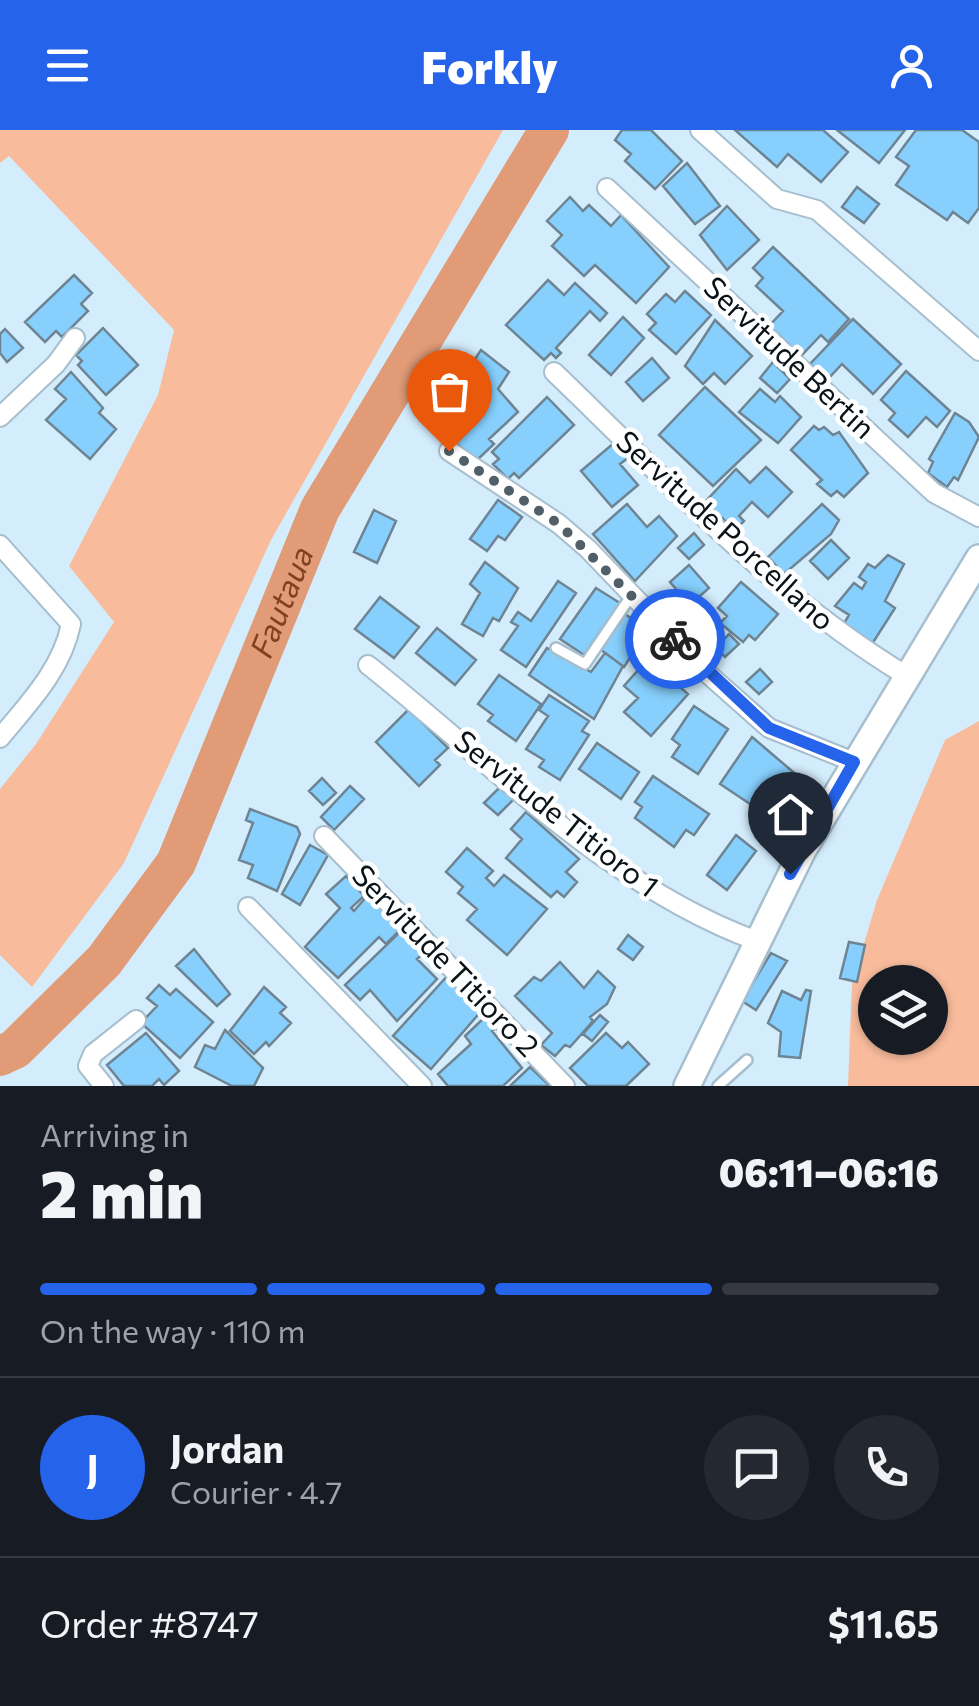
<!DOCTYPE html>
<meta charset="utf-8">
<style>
body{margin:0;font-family:Commissioner,sans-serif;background:#242831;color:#f1f3f6;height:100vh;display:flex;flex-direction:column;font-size:38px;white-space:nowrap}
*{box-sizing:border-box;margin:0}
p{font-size:32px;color:#9ea1a6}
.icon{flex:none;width:55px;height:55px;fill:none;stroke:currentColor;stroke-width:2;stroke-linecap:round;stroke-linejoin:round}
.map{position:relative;height:956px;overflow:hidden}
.drawer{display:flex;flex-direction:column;background:#171b24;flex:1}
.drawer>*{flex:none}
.buttons{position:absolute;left:858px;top:835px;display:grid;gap:20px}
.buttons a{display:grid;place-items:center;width:90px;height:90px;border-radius:50%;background:#171b24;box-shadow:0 2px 8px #0004;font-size:50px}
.pin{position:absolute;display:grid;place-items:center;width:85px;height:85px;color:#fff;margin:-102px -42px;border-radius:50% 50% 50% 0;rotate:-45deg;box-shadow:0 0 10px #0007}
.pin .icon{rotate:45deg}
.courier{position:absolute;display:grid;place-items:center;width:100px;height:100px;margin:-50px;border:8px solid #2563eb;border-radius:50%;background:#fff;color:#222;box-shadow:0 2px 12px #0007}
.overview em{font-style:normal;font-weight:800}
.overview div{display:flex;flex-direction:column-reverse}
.overview{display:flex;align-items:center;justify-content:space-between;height:170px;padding:0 40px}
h1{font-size:65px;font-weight:800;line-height:75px}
.bar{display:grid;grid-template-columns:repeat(4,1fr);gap:15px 10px;align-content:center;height:120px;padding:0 40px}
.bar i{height:12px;border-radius:8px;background:#363941}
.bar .current{background:#2563eb}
.bar p{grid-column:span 4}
.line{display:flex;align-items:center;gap:25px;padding:0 40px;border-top:2px solid #363941}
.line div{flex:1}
.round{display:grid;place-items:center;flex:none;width:105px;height:105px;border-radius:52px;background:#242831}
header{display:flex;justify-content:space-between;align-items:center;height:130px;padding:0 40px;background:#2563eb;color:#fff;font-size:45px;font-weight:800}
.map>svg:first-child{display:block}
.green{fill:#f8bb9c;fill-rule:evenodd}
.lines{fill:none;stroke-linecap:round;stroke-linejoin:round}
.river{stroke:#e19b77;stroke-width:40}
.building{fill:#87d0fe;stroke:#6e8493;stroke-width:2.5}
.service-casing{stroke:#a6becd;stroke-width:14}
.minor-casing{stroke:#a6becd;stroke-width:22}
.secondary-casing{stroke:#a6becd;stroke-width:30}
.service{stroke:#fff;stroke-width:9}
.minor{stroke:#fff;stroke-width:18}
.secondary{stroke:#fff;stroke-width:25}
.done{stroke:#505f68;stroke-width:10;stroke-dasharray:0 18}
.route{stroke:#2563eb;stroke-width:12}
.labels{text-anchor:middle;stroke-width:9;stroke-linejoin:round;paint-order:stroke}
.street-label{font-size:30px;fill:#091217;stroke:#fff}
.water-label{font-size:32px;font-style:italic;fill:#82411c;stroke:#fff}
</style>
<header><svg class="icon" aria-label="menu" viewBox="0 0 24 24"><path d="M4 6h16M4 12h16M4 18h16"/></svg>Forkly<svg class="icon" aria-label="person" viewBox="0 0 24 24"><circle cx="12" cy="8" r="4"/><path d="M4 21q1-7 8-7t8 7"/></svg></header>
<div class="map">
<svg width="979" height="956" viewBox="0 0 979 956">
<rect width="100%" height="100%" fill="#d4edfd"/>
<path class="green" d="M0 0H503L271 410 124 733 32 857 0 825V659L36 614 114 492 69 436 158 265 174 200 9 26 0 33Z
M979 591V956H848L852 854 877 770 945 610ZM875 852H930V908H875Z"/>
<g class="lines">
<path class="river" id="s1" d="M0 926 15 919 104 831 176 733 320 379 549 0"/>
</g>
<path class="building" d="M651 0 682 31 655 59 625 31 631 24 615 10 622 0Z
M735 0H823L848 22 821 52 788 24 777 37Z
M837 0H905L879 33Z
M916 0H962L979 12V78L968 93 953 82 947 90 896 55 909 36 896 27Z
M687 33 720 76 695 94 663 56Z
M857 57 879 74 864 93 842 77Z
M570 67 583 81 589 75 611 96 621 85 669 137 636 173 595 135 584 146 552 116 562 105 547 91Z
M727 76 759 110 727 140 700 105Z
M773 117 849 189 828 212 821 205 801 226 769 196 783 181 756 156 763 148 753 138Z
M74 145 92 163 81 174 88 181 62 207 56 201 45 212 25 192Z
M548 150 564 165 575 153 607 183 600 191 590 181 556 218 561 223 556 228 551 223 544 230 506 195Z
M685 161 711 185 676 224 649 200 656 193 647 184 666 164 675 172Z
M623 187 644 208 611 245 589 225Z
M853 189 901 234 873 264 842 234 827 250 810 234Z
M715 190 752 226 725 254 714 243 703 254 685 236Z
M103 198 138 235 106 265 78 235 82 231 76 225Z
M5 199 23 218 7 232 0 223V204Z
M481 220 509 242 498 259 518 282 489 309 494 314 477 330 431 293Z
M652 228 669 248 643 271 626 252Z
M773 232 790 249 777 263 760 248Z
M906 241 950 281 937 297 926 287 908 307 889 290 895 283 881 270Z
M71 242 103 278 99 283 116 299 90 329 46 290 66 269 55 259Z
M705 257 761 310 713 356 659 305Z
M760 259 775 272 780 266 801 287 778 313 739 282Z
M547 267 574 295 519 348 514 343 508 349 493 334 499 329 492 322Z
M955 283 969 292 979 307 958 350 954 347 947 357 928 343 933 332 929 329Z
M814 296 819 300 824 297 833 305 839 302 868 343 844 367 837 361 831 366 817 354 822 350 791 320Z
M615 312 628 328 620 334 638 355 612 377 581 341Z
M766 337 792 362 768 387 752 372 739 386 744 391 735 400 705 372 736 339 750 353Z
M498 370 522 387 505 410 498 406 487 421 470 409Z
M627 374 647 397 659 386 677 406 635 451 593 404Z
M822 374 839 390 831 404 784 444 768 427Z
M374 380 396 391 377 433 354 422Z
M694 403 704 415 689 429 678 418Z
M831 410 849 428 828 449 810 431Z
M888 425 904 434 885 471 895 478 872 514 843 495 849 485 835 476 854 453 862 459 866 452 859 447 868 434 875 438Z
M485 432 518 458 499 491 493 488 483 506 462 494 480 463 470 454Z
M689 435 709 458 690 475 670 452Z
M558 451 576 463 526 537 501 520 518 496 511 492 518 482 531 491Z
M741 452 778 484 755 510 749 505 743 512 720 493 727 486 718 478Z
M596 458 620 473 584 525 560 509Z
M380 467 419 497 394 528 355 499Z
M625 484 648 500 624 537 600 519Z
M437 498 476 530 455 555 416 523Z
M729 504 739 514 725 527 716 517Z
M547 518 591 542 605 523 623 536 594 589 529 545Z
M648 529 688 564 651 606 624 582 638 568 624 556Z
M760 539 772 552 759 564 746 552Z
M499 545 541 574 516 611 488 591 493 585 478 574Z
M549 565 589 591 582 601 589 605 560 650 539 637 544 630 526 619 548 586 539 580Z
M694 576 728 599 698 644 672 627 680 615 672 609Z
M409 579 448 618 435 630 440 635 419 656 376 612Z
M752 607 812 658 801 673 781 662 765 684 720 654Z
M597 613 639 642 621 669 579 639Z
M653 646 709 684 694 705 686 700 674 717 635 688 642 677 635 672Z
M322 648 336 663 323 675 309 661Z
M502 655 516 667 498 685 484 673Z
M350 656 364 669 334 700 321 687Z
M250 679 297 697 300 704 277 761 248 748 253 735 239 730 253 693 246 690Z
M526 682 579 729 566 742 577 752 564 767 557 761 551 767 506 728 522 709 511 699Z
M736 705 756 721 727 760 707 745Z
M310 715 328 725 300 775 282 764Z
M467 718 493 741 486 748 494 756 504 745 547 779 507 825 467 790 477 779 458 763 463 757 446 742Z
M346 746 364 766 351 778 354 781 367 766 403 797 386 814 379 807 338 848 305 817 340 778 326 764Z
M404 798 427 820 417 829 437 849 397 891 370 860 360 870 345 855Z
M628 805 643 817 633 830 618 819Z
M849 812 865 815 857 852 840 848Z
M194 819 230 864 217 876 176 836Z
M771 823 787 831 756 880 742 871Z
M560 832 584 858 598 841 615 857 607 874 590 887 593 891 570 917 565 915 555 926 541 915 552 903 515 866 534 847 541 851Z
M449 844 483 879 431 939 393 906Z
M159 855 170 865 176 859 213 892 180 928 141 893 157 876 147 868Z
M264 857 286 877 280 883 291 893 269 916 266 912 254 924 230 901Z
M806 860 811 861 800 928 779 926 781 902 768 893 782 861 801 870Z
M600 885 608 892 592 911 583 904Z
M486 886 496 898 492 901 522 938 503 956H448L438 944 471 914 465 906Z
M225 900 263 938 254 956H232L195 937 205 915 215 919Z
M146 903 179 941 164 955 159 949 152 956H124L107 935Z
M606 903 622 918 628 912 649 934 626 956H588L570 938Z
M530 937 550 956H510Z"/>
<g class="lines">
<g class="service-casing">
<path id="service" d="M556 518 585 534 631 466
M718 956 747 930"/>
</g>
<g class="minor-casing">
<path id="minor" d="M700 0 777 69 817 80 979 221
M607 58 934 363 979 387
M554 242C665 349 774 466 907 546
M0 287 56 234 75 208
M449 321 559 394 588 419 707 543 769 598 854 632
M0 415 71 494C62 539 29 573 0 608
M368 535C489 631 610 758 757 811
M324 706 565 956
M248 777 422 956
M104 956 88 936 93 924 136 890"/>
</g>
<g class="secondary-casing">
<path id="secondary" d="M687 956 803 720 979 428"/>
</g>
<use href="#service" class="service"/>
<use href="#minor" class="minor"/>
<use href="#secondary" class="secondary"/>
</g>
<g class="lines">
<path class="done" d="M449 321 559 394 675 509"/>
<path class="route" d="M675 509 769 598 854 632 790 744"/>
</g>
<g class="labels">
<g class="street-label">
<text transform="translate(789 228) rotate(43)" y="10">Servitude Bertin</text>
<text transform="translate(725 401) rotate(42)" y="10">Servitude Porcellano</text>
<text transform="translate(556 684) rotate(38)" y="10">Servitude Titioro 1</text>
<text transform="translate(445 831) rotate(46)" y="10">Servitude Titioro 2</text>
</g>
<g class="water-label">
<text dy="11" stroke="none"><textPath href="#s1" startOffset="545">Fautaua</textPath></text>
</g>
</g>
</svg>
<div class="buttons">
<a><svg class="icon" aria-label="layers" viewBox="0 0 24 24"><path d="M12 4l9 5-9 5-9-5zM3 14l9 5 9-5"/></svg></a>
</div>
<div class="pin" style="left:449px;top:321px;background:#ea580c"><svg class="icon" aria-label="bag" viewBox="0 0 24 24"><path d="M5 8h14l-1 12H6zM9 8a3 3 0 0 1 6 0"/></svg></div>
<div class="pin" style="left:790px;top:744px;background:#1f2937"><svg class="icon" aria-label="home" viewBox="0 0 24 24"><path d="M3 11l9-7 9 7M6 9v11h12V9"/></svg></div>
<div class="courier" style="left:675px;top:509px"><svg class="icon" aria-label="bike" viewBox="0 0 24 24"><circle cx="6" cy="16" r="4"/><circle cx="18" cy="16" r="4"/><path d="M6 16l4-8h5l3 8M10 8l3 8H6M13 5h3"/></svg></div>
</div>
<section class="drawer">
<div class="overview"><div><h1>2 min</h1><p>Arriving in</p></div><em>06:11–06:16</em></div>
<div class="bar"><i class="current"></i><i class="current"></i><i class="current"></i><i></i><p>On the way · 110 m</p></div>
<div class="line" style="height:180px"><b class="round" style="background:#2563eb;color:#fff">J</b><div><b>Jordan</b><p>Courier · 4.7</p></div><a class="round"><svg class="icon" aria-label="chat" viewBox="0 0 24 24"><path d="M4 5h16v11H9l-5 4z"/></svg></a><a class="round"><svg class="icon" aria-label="phone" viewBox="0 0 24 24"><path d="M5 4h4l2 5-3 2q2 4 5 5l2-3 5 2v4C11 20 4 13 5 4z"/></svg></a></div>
<div class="line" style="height:130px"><div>Order #8747</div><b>$11.65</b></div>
</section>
